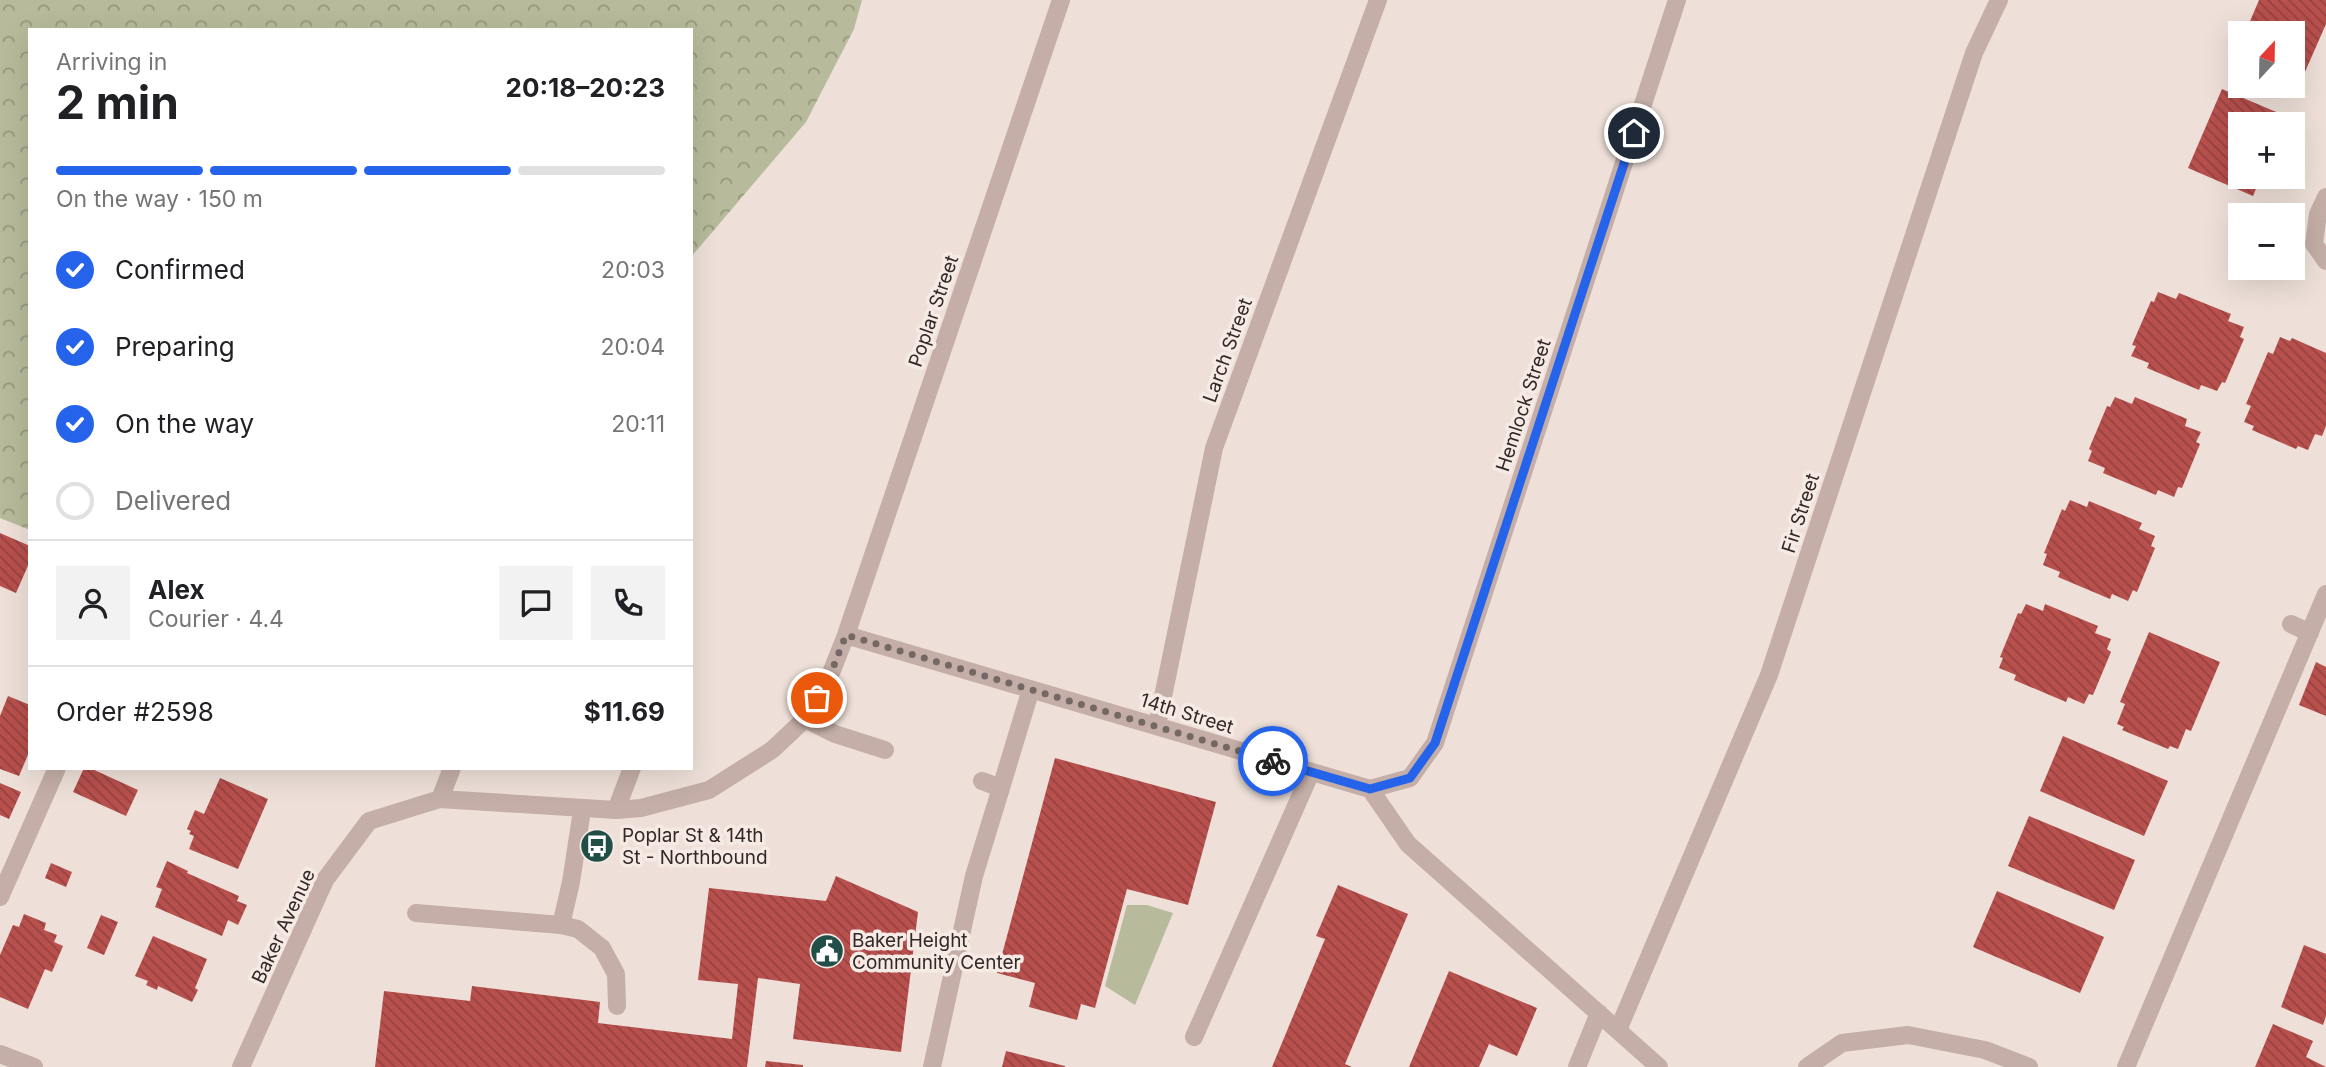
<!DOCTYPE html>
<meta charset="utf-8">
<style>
body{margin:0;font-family:Inter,sans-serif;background:#f2f2f2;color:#202124;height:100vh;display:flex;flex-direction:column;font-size:26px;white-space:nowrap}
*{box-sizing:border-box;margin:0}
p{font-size:23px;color:#757577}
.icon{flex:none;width:38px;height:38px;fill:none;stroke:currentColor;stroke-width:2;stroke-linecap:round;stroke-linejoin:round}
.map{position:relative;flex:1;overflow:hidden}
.sheet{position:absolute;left:28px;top:28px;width:665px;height:742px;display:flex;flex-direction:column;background:#fff;border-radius:0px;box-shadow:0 7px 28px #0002}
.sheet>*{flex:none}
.needle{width:46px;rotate:22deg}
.buttons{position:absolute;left:2228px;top:21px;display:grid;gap:14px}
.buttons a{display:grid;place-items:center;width:77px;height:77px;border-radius:0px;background:#fff;box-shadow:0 7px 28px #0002;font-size:35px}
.pin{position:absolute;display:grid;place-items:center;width:60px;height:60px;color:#fff;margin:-30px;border:4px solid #fff;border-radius:50%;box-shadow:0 2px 7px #0007}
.courier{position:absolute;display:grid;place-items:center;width:70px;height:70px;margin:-35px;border:5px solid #2563eb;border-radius:50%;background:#fff;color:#222;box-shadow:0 2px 9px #0007}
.overview em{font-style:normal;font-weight:700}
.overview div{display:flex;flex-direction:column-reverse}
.overview{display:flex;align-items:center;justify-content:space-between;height:119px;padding:0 28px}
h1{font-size:46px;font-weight:700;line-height:52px}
.bar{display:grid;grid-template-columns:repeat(4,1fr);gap:10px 7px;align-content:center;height:84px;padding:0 28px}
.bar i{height:9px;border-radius:5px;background:#e0e0e0}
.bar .on{background:#2563eb}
.bar p{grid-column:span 4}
.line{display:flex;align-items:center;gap:18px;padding:0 28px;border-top:2px solid #e0e0e0}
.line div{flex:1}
.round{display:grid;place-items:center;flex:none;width:74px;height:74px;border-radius:0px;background:#f2f2f2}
ol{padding:0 28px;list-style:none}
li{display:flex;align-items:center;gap:21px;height:77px}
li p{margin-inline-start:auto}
li .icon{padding:7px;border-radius:50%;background:#2563eb;color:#fff;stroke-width:4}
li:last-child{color:#757577}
li i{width:38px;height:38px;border:4px solid #e0e0e0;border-radius:50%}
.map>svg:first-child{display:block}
.forest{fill:url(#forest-crowns)}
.green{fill:#b7bb9b}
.building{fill:url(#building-back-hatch)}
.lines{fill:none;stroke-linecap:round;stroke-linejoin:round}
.minor{stroke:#c4aea7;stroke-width:18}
.done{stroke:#746865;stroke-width:7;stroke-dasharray:0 12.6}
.route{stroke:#2563eb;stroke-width:9}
.labels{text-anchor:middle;stroke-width:7;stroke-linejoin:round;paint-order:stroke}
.street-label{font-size:19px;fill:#322826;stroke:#f6eae5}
.poi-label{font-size:19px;fill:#322826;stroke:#f6eae5;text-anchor:start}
</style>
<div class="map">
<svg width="2326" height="1067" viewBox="0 0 2326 1067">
<defs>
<pattern id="forest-crowns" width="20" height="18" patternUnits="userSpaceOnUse" patternTransform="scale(1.75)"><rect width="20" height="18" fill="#b7bb9b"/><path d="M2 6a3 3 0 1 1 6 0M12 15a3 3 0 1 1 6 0" fill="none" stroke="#95987e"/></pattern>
<pattern id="building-back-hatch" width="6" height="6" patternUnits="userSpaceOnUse" patternTransform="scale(1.75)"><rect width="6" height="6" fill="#b8504d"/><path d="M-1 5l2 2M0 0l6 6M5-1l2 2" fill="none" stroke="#964240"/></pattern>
</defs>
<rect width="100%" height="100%" fill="#eee0d9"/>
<path class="forest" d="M0 0H862L854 29 806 122 691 257V30H30V530L0 518Z"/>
<path class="green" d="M1127 905H1147L1173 913 1135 1005 1105 986Z"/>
<path class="building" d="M2259 0H2326V24L2301 81 2292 77V33H2245Z
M2222 89 2288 117 2284 124H2240V177H2269L2268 180 2261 177 2253 196 2188 168Z
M2158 292 2176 299 2179 293 2231 314 2228 321 2244 327 2240 337 2244 339 2225 383 2222 382 2217 391 2201 385 2199 390 2147 368 2149 363 2131 356 2136 346 2132 345 2151 301 2154 302Z
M2280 337 2290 341 2292 338 2326 353V426L2322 436 2315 434 2308 450 2298 446 2296 449 2252 430 2254 426 2244 422 2251 406 2246 404 2268 352 2273 354Z
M2115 397 2132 404 2135 397 2187 419 2185 426 2201 432 2196 442 2200 444 2182 488 2178 487 2174 497 2158 490 2156 495 2103 473 2105 468 2088 461 2092 451 2089 449 2107 406 2110 407Z
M2070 500 2087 507 2089 501 2142 523 2139 529 2155 536 2151 546 2155 548 2137 592 2133 590 2128 601 2112 594 2110 599 2058 577 2060 572 2043 565 2047 554 2044 553 2062 509 2065 511Z
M0 533 30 546V561L16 593 0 586Z
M2026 604 2043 611 2045 604 2098 626 2095 633 2111 639 2107 649 2111 652 2093 695 2089 694 2084 704 2068 697 2066 702 2014 680 2016 675 1999 668 2003 658 2000 657 2018 613 2021 614Z
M2149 632 2220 662 2191 731 2186 729 2178 749 2170 746 2168 749 2122 730 2124 727 2117 724 2125 704 2120 702Z
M2316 662 2326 667V716L2299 705Z
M8 696 30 705V750L19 776 0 769V716Z
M2063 736 2168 781 2144 836 2040 791Z
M1055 758 1216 802 1188 905 1127 889 1095 1008 1081 1004 1077 1020 1029 1007 1035 983 997 973Z
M84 768H90L138 790 126 816 73 792Z
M220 778 268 799 238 869 189 849 194 836 189 834 191 831 187 829 195 810 204 814Z
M0 783 21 792 9 819 0 815Z
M2029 816 2135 860 2114 910 2008 866Z
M167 861 188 871 187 873 239 896 237 901 247 905 238 925 228 920 222 936 155 907 162 889 156 887Z
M51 863 72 872 66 887 45 878Z
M836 876 918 912 901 1052 793 1039 800 984 758 978 747 1067H375L384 991 470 1001 472 986 600 1002 598 1023 732 1039 738 984 698 980 709 888 826 901Z
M1338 885 1408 914 1345 1064 1352 1067H1272L1325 939 1316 936Z
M1997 891 2104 937 2080 993 1973 947Z
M24 914 46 923 44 930 57 935 54 942 63 946 52 972 45 969 28 1009 0 997V955L13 925 19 927Z
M101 915 118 922 104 955 87 948Z
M153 936 207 959 195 988 198 990 192 1002 158 986 157 990 146 985 148 981 135 976Z
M2304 945 2326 954V1016L2323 1025 2281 1007Z
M1449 971 1537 1008 1517 1056 1489 1044 1479 1067H1409Z
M2273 1024 2313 1041 2306 1057 2326 1067H2255Z
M1006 1051 1065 1066V1067H1002Z
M766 1061 803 1065V1067H765Z"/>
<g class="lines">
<path class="minor" d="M2326 197 2318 214 2314 244 2326 261
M2291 624 2310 633
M846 635 1370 789 1408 844 1659 1067
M805 719 835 734 885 750
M1157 726 1214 448 1378 0
M982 781 1001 788 1031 689
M1370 789 1410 778 1435 743 1677 0
M440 799 452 768
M616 810 632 768
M0 897 57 768
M416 913 561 925 571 882 582 810
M561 925 578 929 602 948 616 974 617 1006
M1618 1030 1769 675 1974 53 1999 0
M1194 1037 1311 772
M0 1054 34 1067
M241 1067 325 880 369 821 440 799 616 810 641 808 709 790 772 750 805 719 829 678 846 635 1061 0
M932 1067 974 876 1001 788
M1577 1067 1599 1013
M1807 1067 1842 1043 1908 1035 1985 1050 2029 1067
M2126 1067 2326 594"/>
</g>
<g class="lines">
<path class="done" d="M817 698 829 678 846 635 1273 761"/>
<path class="route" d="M1273 761 1370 789 1410 778 1435 743 1634 133"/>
</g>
<defs>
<g id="bus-disc" transform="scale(1.75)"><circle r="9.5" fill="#214e47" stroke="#f6eae5"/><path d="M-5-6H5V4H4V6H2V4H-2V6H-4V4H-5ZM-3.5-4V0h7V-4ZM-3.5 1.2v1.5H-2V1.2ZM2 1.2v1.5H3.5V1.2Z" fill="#fff"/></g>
<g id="civic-disc" transform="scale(1.75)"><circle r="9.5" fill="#214e47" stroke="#f6eae5"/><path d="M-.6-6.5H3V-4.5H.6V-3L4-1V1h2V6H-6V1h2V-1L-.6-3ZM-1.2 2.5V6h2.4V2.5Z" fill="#fff"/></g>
</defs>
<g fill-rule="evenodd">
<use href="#bus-disc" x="597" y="846"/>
<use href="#civic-disc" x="827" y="951"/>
</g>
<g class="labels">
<g class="street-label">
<text transform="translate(933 311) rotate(-71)" y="7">Poplar Street</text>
<text transform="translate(1227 350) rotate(-70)" y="7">Larch Street</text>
<text transform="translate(1523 405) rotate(-72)" y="7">Hemlock Street</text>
<text transform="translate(1800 513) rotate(-72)" y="7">Fir Street</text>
<text transform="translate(1187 713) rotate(17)" y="7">14th Street</text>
<text transform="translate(283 926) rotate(-65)" y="7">Baker Avenue</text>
</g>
<g class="poi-label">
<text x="622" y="842">Poplar St &amp; 14th<tspan x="622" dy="22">St - Northbound</tspan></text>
<text x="852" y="947">Baker Height<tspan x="852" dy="22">Community Center</tspan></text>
</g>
</g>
</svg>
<div class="buttons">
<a><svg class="needle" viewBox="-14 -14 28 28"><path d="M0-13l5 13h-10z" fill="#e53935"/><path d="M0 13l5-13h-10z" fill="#757577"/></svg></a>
<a>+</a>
<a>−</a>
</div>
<div class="pin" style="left:817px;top:698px;background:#ea580c"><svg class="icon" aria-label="bag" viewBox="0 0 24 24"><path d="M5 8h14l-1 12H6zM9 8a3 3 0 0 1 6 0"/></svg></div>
<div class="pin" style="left:1634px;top:133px;background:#1f2937"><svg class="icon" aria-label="home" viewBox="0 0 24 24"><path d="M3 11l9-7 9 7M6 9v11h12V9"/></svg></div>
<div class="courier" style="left:1273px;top:761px"><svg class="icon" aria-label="bike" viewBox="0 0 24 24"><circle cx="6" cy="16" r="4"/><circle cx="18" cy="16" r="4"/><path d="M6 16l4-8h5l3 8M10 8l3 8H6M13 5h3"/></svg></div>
<section class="sheet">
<div class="overview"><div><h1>2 min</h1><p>Arriving in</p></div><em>20:18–20:23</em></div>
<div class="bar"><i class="on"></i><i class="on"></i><i class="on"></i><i></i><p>On the way · 150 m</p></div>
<ol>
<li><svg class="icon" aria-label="check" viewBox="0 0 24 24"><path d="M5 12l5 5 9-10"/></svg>Confirmed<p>20:03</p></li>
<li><svg class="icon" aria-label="check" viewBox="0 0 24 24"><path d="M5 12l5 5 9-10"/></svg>Preparing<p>20:04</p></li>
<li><svg class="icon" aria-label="check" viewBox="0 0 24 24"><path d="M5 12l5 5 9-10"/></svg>On the way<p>20:11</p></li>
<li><i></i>Delivered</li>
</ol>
<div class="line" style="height:126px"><a class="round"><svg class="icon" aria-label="person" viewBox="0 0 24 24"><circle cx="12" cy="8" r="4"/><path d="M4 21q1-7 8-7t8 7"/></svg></a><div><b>Alex</b><p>Courier · 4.4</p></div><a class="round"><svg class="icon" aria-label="chat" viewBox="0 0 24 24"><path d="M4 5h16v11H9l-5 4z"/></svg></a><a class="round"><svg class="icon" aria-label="phone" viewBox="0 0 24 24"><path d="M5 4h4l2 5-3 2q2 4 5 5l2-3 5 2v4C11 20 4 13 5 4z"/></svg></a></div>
<div class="line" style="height:91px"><div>Order #2598</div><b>$11.69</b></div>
</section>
</div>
